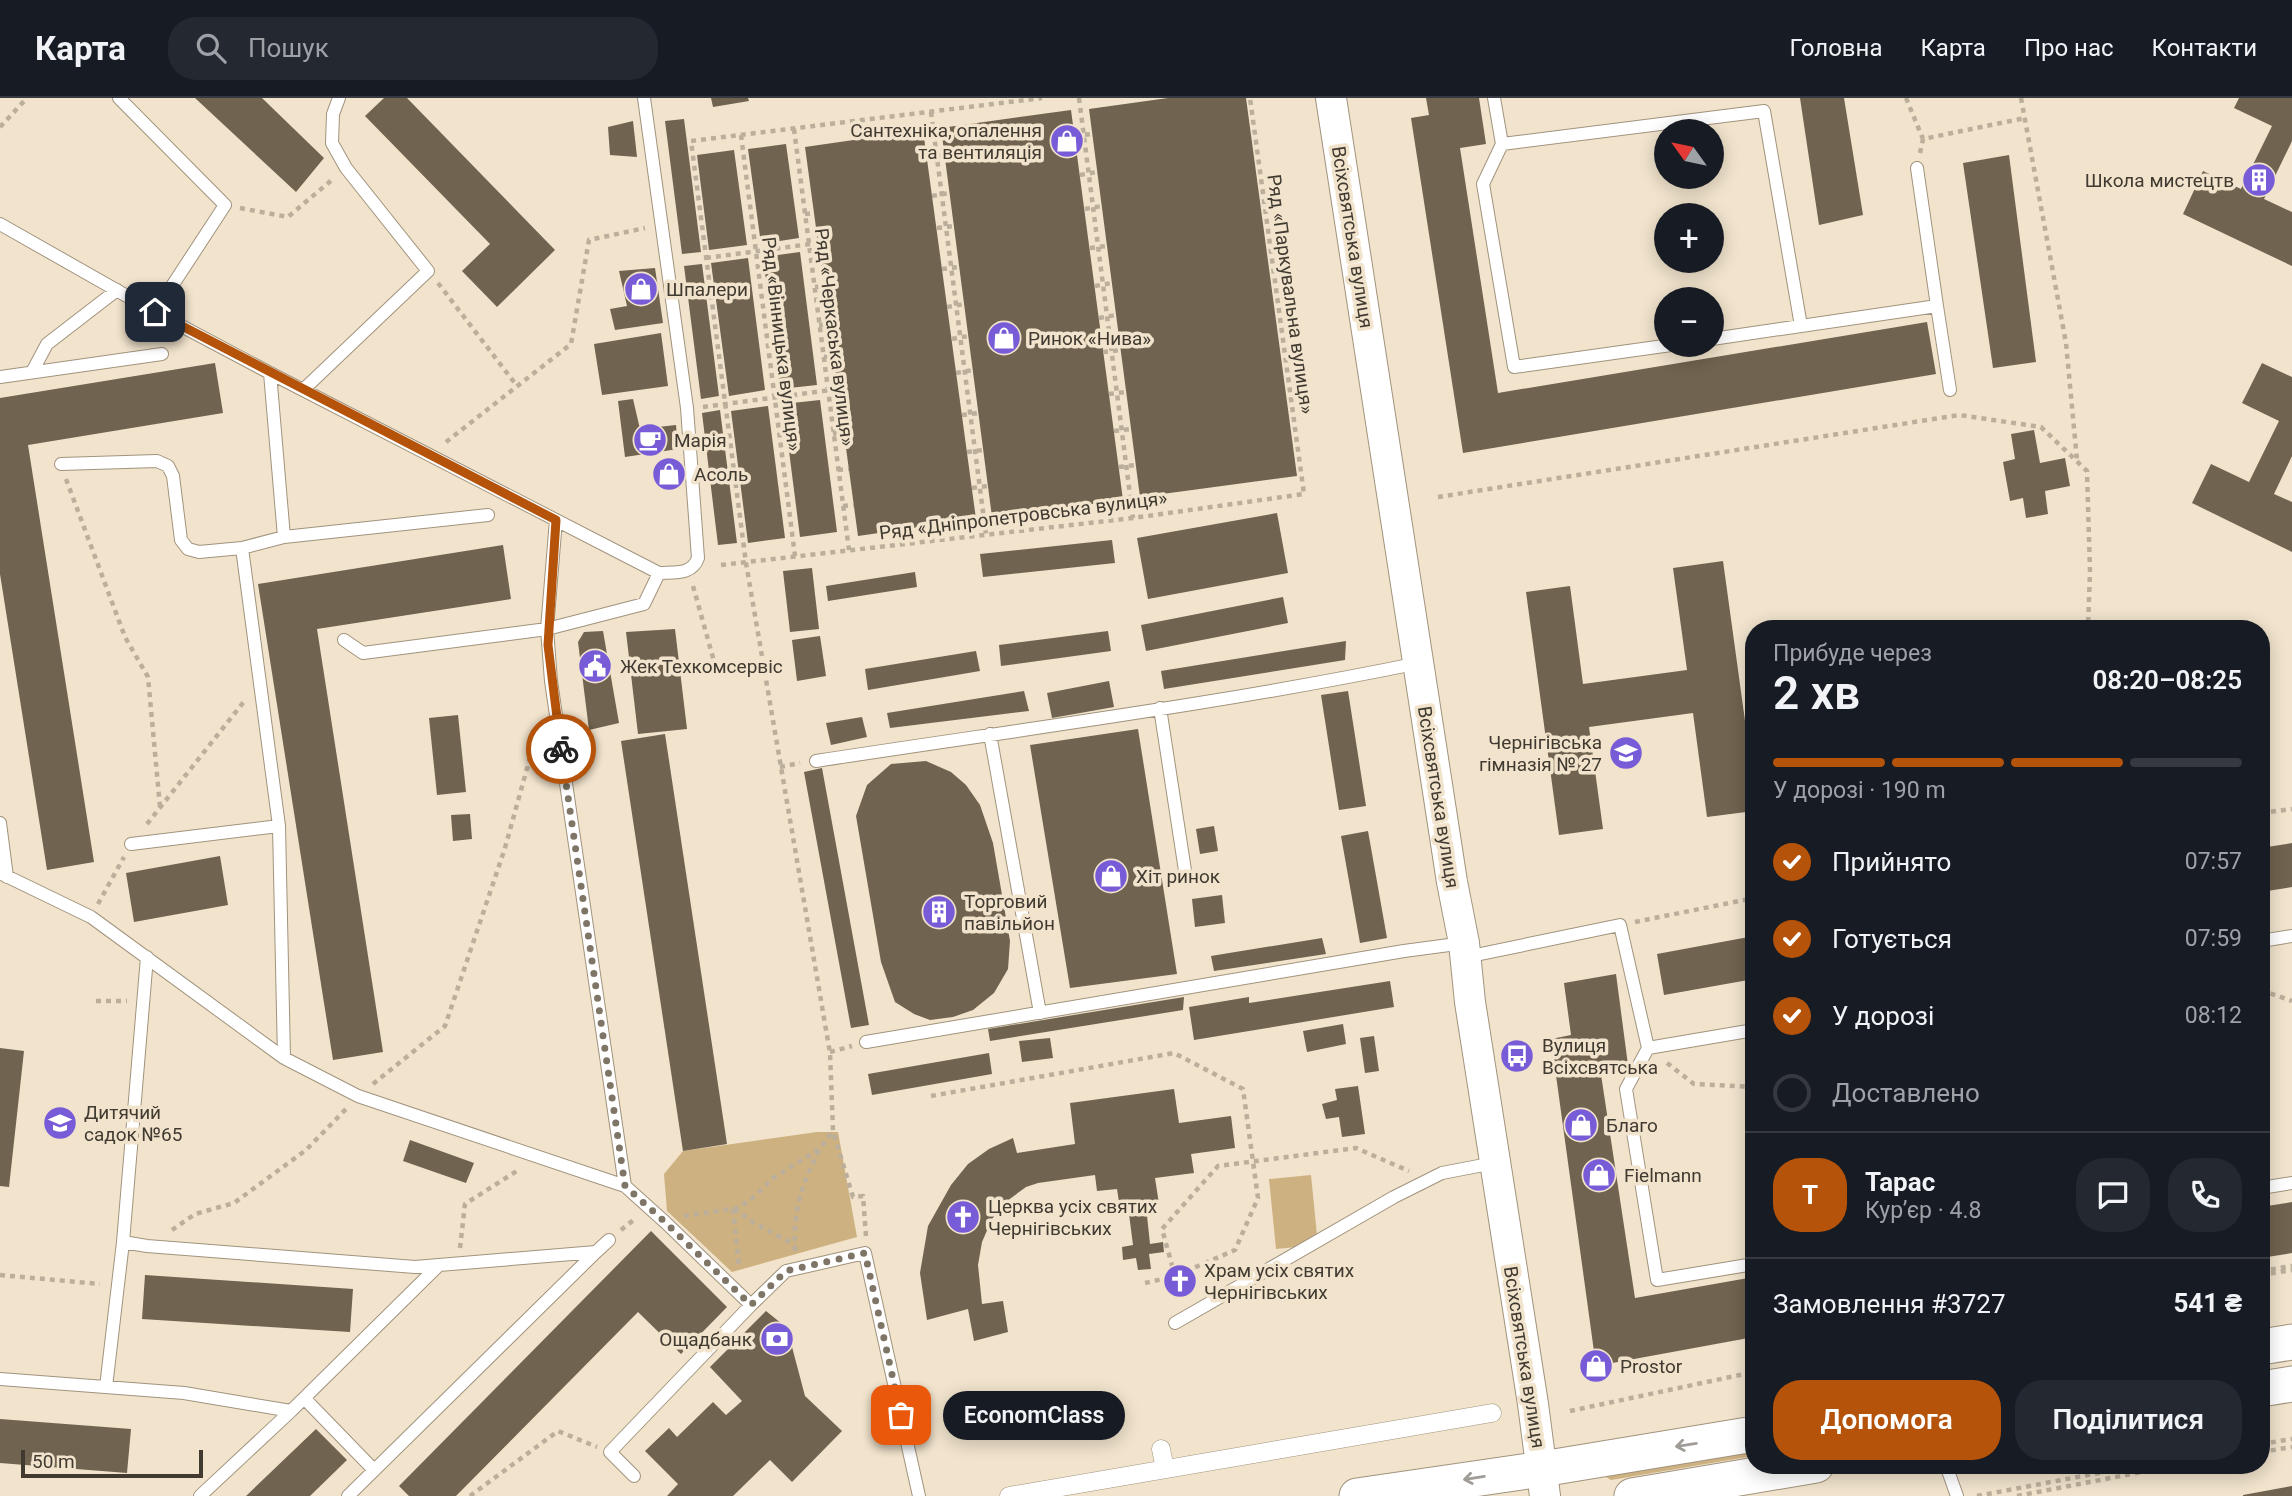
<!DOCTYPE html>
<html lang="uk">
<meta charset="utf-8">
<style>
body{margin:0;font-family:Roboto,sans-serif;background:#242831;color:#f1f3f6;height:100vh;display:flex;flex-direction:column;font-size:26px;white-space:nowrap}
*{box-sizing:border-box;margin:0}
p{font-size:23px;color:#9ea1a6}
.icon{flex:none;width:38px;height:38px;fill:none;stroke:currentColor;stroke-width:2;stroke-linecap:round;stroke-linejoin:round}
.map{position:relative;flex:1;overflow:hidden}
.details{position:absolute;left:1745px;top:522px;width:525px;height:854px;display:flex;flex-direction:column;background:#171b24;border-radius:28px;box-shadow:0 4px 18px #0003}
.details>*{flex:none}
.needle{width:46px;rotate:303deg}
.tools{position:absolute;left:1654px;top:21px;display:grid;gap:14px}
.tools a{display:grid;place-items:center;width:70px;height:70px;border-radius:50%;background:#171b24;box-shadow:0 4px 18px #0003;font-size:35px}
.scale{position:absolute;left:21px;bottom:18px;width:182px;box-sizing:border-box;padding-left:7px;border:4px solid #403a31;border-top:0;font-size:19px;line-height:24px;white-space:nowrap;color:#403a31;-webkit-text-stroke:5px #f1e3cc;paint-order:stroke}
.pin{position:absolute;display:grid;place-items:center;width:60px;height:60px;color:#fff;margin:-30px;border-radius:14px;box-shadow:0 4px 10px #0006}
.courier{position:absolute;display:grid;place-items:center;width:70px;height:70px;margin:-35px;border:5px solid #b45309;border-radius:50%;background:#fff;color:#222;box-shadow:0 2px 9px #0007}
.bubble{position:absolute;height:49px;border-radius:24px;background:#171b24;box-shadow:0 4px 18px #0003;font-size:23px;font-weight:600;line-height:49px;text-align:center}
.overview em{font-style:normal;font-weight:600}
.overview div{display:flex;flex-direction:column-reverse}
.overview{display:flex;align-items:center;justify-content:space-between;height:119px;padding:0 28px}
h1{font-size:46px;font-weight:600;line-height:52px}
.bar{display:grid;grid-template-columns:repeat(4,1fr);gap:10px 7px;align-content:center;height:84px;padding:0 28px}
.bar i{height:9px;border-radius:5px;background:#363941}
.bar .active{background:#b45309}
.bar p{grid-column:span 4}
.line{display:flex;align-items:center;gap:18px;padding:0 28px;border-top:2px solid #363941}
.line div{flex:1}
.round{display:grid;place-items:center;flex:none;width:74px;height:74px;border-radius:28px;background:#242831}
ol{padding:0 28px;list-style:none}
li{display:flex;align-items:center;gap:21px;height:77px}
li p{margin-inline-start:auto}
li .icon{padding:7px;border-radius:50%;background:#b45309;color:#fff;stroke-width:4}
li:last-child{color:#9ea1a6}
li i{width:38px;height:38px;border:4px solid #363941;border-radius:50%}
.cta{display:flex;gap:14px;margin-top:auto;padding:14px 28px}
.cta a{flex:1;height:80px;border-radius:28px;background:#b45309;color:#fff;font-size:28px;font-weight:600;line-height:80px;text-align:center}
.cta a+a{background:#242831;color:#f1f3f6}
header{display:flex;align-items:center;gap:42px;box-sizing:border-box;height:98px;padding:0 35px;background:#171b24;border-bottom:2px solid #363941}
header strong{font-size:33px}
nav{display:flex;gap:38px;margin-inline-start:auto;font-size:24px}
.search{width:490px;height:63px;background:#242831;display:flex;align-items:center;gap:18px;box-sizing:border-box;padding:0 24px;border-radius:28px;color:#9ea1a6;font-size:26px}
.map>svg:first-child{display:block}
.green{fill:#ceb181}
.building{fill:#70634f}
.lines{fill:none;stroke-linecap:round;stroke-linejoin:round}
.service-casing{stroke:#a1937d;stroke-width:14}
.pedestrian-casing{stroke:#a1937d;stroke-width:19}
.tertiary-casing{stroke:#a1937d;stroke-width:32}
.secondary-casing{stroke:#a1937d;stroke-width:37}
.path{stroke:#bbaf9c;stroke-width:4.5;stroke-dasharray:5 5;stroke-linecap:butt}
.service{stroke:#fff;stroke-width:12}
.pedestrian{stroke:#fff;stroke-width:18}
.tertiary{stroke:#fff;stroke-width:30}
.secondary{stroke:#fff;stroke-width:35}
.oneway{stroke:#a09c98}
.done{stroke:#7e7567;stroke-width:7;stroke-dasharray:0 12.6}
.route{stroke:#b45309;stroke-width:9}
.labels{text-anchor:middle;stroke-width:7;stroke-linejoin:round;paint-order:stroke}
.poi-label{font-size:19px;fill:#403a31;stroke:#f1e3cc;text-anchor:start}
.street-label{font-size:19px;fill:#403a31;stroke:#f1e3cc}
</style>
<header>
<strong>Карта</strong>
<div class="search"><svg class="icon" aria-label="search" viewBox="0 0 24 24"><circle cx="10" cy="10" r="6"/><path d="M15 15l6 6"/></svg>Пошук</div>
<nav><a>Головна</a><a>Карта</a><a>Про нас</a><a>Контакти</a></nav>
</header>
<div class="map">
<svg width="2292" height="1398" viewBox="0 0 2292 1398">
<rect width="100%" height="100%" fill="#f1e3cc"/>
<path class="green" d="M817 1034H838L857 1139 732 1174 667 1113 664 1076 683 1053Z
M1311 1077 1318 1147 1276 1151 1269 1081Z
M1753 1348V1358L1611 1382 1606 1379 1605 1375Z"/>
<path class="building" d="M195 0H262L324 60 296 94Z
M384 0H407L555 152 497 209 462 173 490 146 365 18Z
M711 0H748L749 3 713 9Z
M1168 0H1246L1297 378 1140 399 1089 11Z
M1426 0H1479L1486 46 1460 50 1498 295 1927 224 1936 276 1463 355 1411 20 1429 17Z
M1800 0H1844L1863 117 1819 127Z
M2239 0H2292V43L2264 101 2292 114V168L2183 116 2203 73 2241 91 2272 28 2234 10Z
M1071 12 1123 402 992 419 941 30Z
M684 21 701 154 682 156 665 23Z
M633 23 637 59 610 57 608 29Z
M923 32 976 421 858 438 805 49Z
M786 46 799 140 761 146 748 51Z
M734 52 747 147 709 152 697 57Z
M2009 57 2036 264 1993 270 1963 65Z
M800 154 817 287 780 291 763 159Z
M748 160 765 292 729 298 711 165Z
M702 166 719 298 701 301 684 168Z
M655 170 663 225 615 232 610 211 627 208 619 173Z
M661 235 668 288 602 297 594 246Z
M215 265 223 315 28 347 94 764 47 772 0 476V300Z
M2262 265 2292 279V358L2274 396 2292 404V454L2192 405 2211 366 2249 384 2279 323 2242 305Z
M633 301 640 331 676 327 678 351 625 359 618 303Z
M820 302 837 434 800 439 783 306Z
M768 308 785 440 748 445 731 313Z
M720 312 737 445 718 447 702 315Z
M2034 332 2040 365 2065 360 2070 388 2045 393 2048 416 2026 420 2023 400 2010 403 2003 364 2015 361 2011 336Z
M658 363H677L680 389H662Z
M1277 415 1288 475 1148 501 1137 440Z
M1112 442 1115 465 983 479 980 456Z
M503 447 511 501 317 531 383 954 333 962 258 486Z
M1723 463 1754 688V713L1707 719 1693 615 1589 629 1603 731 1559 737 1526 494 1570 488 1583 586 1687 572 1673 470Z
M812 470 819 531 790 534 783 473Z
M915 474 917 489 828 503 826 488Z
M1283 499 1288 525 1146 553 1141 527Z
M675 531 687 631 638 636 626 534Z
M603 533 619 625 589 632 578 544 584 534Z
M1108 533 1111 553 1001 568 999 547Z
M820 538 826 578 797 583 792 542Z
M1346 543 1345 562 1164 591 1161 573Z
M976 553 980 573 868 592 865 571Z
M1109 583 1114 609 1052 620 1047 595Z
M1024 593 1029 613 890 630 887 615Z
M1348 593 1366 708 1339 712 1321 597Z
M458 617 466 694 437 697 429 620Z
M862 619 867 639 831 647 826 625Z
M1138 631 1177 876 1070 890 1030 647Z
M665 636 727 1046 683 1053 621 643Z
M926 663 951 674 966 687 980 707 993 745 1010 843 1008 871 994 895 973 912 953 919 930 922 914 916 895 904 881 864 856 718 867 687 891 666Z
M822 670 869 927 851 930 804 674Z
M470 716 472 741 453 743 451 717Z
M1214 728 1218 753 1200 756 1196 731Z
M1368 733 1387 840 1360 845 1341 738Z
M2292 745V789L2261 794V750Z
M220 758 228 807 134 824 126 775Z
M1222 797 1225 825 1195 829 1192 801Z
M1754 838V881L1664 897 1657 856Z
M1322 840 1326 856 1214 873 1211 858Z
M1616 876 1628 967 1600 970 1635 1200 1754 1179V1239L1596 1268 1551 941 1571 937 1564 885Z
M1390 883 1394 909 1194 942 1189 909 1249 899V905Z
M1184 899 1183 912 990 943 988 931Z
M1343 926 1346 946 1307 954 1303 933Z
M1374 938 1379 973 1365 975 1360 940Z
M1050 940 1053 960 1022 964 1019 943Z
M0 950 24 953 9 1089 0 1088Z
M989 955 992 976 872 997 868 976Z
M1358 988 1365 1036 1342 1039 1339 1019 1326 1021 1322 1006 1337 1002 1335 991Z
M1174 991 1179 1025 1231 1018 1235 1050 1191 1056 1194 1075 1155 1080 1159 1106 1146 1108 1150 1146 1163 1144 1164 1154 1149 1156 1151 1171 1138 1172 1136 1160 1123 1162 1122 1149 1133 1147 1129 1116 1121 1117 1117 1091 1097 1093 1095 1077 1038 1085 1026 1089 1007 1103 992 1121 982 1144 978 1167 982 1206 1003 1203 1008 1234 974 1243 968 1211 927 1222 920 1175 928 1128 951 1087 968 1066 989 1051 1013 1040 1017 1055 1075 1046 1070 1005Z
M410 1042 474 1065 466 1085 403 1063Z
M2292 1104V1155L2261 1160V1109Z
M651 1133 727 1209 681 1256 638 1214 456 1398H409L399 1388Z
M145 1177 353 1191 350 1234 142 1221Z
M766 1213 787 1230 805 1298 842 1333 792 1384 770 1362 733 1398H667L678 1386 645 1353 669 1330 677 1339 713 1304 726 1317 742 1303 710 1269Z
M0 1321 131 1331 127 1375 0 1365Z
M316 1331 347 1362 310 1398H246Z
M2292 1388V1398H2243V1397Z"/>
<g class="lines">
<g class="service-casing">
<path id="service" d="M119 0 225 107 155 214
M1494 0 1502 46 1483 86 1514 269 1671 247
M1502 46 1764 13 1801 228
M1917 70 1937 208
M0 126 155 214 270 275 659 475C675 474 692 477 698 460L687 310 644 0
M1712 241 1937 208 1950 292
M32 274 47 246 117 192
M270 275 284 439
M0 279 162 256
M303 292 428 173 346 70 332 45 333 16 339 0
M61 366 157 363 168 368 173 378 181 442 188 451 199 454 242 450
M556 422 547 531 551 583 625 1088 665 1124 751 1207 786 1173 865 1155 919 1398
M344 542 363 555 547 531 644 506 659 475
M1160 610 1186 779
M990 636 1040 915
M816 663C1017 632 1220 606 1419 565
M0 725 7 779
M131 746 279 728
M0 775 91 819 284 960 358 998 625 1088
M2261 843 2292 838
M1466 859 1620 827 1648 950 1626 991 1657 1182 1754 1166
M866 944 1404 853 1464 845
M1648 950 1754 932
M284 960 279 728 242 450 284 439 488 417
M2261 1090 2292 1085
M123 1144 147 1148 415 1169 596 1154 609 1142
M1175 1225 1394 1099 1442 1075 1494 1065
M0 1281 184 1295 291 1313 200 1398
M106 1289 123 1144 147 859
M304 1300 374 1372
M291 1313 439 1167
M1946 1367 1957 1398
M634 1378 610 1354 751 1207
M348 1398 596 1154"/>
</g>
<g class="pedestrian-casing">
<path id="pedestrian" d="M1161 1351 1165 1371
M1009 1398 1492 1315"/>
</g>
<g class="tertiary-casing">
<path id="tertiary" d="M1331 0 1452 784 1464 845 1470 904 1533 1306 1545 1398"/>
</g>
<g class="secondary-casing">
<path id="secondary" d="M2261 1249 2292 1244
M2261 1291 2292 1286
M1357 1398 1542 1371 1754 1336
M1632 1398 1816 1367"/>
</g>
<path class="path" d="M1079 0 1133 420
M1906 0 1923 41
M2021 0 2066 245 2077 362
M931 14 986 437
M0 29 27 0
M794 31 849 452
M741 37 795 458
M1075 38 1092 36
M1920 55 1923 41 2025 20
M927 59 945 57
M1080 77 1097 74
M932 98 949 95
M240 110 288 119 334 80
M1085 111 1102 108
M805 116 814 115
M937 130 954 128
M1090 150 1107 148
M706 160 818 145
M942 171 959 169
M438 185 517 288
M1095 188 1112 185
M815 189 824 188
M947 209 964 206
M1099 220 1116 217
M819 227 829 226
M952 241 968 238
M1103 254 1121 252
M824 259 833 258
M956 275 973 272
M1109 296 1126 294
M703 309 838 291
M962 317 979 315
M1114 333 1131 331
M833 336 843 334
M446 344 571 246 589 142 645 130
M967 354 983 352
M1119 369 1136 367
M838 372 849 371
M66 381 125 539 148 579 160 709
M972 390 988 388
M1438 399 1959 317 2041 329 2087 373 2090 473 2088 530
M843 408 854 407
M721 467 1133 420 1304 396 1250 0
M693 488 717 574 763 566
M780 669 800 665
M2261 715 2292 711
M147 726 246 601
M98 806 124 759
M1635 824 1754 800
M2261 892 2292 903
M96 903H127
M830 954 852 948
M1667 965 1694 986 1754 989
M373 986 445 928 505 750 539 627
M931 998 1174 955 1243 991 1258 1100 1235 1152 1175 1178
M733 1111 739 1169
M734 1111 756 1126 795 1147
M684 1118 738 1110 755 1098 773 1080 821 1050 832 1034
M172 1132 195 1116 234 1105 306 1052 346 1011
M621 1132 636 1120
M866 1138 863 1098 853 1099 833 1033 830 955 746 465 691 43 1042 0
M460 1150 465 1106 520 1071
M795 1153C793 1112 801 1087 820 1051
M2261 1173 2292 1168
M0 1177 100 1186
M2261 1177 2292 1172
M1145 1185 1175 1178 1162 1131 1218 1068 1356 1050 1409 1073
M1570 1313 1754 1274
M2261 1346 2292 1341
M2261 1354 2292 1349
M470 1398 558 1333 597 1349
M1977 1398 2141 1367
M2017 1398 2178 1367"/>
<use href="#service" class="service"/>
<use href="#pedestrian" class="pedestrian"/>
<use href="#tertiary" class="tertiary"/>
<use href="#secondary" class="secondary"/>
</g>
<defs><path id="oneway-shaft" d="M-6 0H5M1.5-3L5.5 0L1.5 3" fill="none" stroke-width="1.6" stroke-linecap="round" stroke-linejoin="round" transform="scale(1.75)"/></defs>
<g class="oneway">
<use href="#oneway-shaft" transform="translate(1686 1347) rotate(171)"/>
<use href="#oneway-shaft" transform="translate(1474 1380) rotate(171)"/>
</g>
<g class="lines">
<path class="done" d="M561 651 625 1088 665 1124 751 1207 786 1173 865 1155 901 1317"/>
<path class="route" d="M155 214 556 422 548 547 561 651"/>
</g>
<defs>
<g id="shop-disc" transform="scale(1.75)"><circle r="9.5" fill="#785cd7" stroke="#f1e3cc"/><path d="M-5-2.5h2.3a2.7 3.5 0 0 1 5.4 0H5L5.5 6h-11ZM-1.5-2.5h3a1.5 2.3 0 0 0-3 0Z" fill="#fff"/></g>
<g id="building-disc" transform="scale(1.75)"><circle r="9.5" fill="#785cd7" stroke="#f1e3cc"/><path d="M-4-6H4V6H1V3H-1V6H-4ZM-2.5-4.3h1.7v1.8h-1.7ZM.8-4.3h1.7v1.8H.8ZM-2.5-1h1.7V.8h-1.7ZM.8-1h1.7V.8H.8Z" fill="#fff"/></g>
<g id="cafe-disc" transform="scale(1.75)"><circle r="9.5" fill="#785cd7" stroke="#f1e3cc"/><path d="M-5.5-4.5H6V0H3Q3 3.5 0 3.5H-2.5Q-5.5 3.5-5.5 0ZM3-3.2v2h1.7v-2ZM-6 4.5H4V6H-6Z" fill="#fff"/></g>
<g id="civic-disc" transform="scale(1.75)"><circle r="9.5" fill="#785cd7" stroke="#f1e3cc"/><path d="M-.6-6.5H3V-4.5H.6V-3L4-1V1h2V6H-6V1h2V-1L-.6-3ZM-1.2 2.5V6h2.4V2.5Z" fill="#fff"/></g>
<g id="school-disc" transform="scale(1.75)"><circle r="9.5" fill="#785cd7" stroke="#f1e3cc"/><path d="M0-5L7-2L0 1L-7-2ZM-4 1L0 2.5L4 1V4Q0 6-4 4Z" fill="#fff"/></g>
<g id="bus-disc" transform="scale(1.75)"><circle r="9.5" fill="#785cd7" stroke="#f1e3cc"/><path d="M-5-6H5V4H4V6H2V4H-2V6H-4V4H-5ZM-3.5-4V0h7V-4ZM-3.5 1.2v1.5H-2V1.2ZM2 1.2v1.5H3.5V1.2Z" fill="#fff"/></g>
<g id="church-disc" transform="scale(1.75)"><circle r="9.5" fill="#785cd7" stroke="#f1e3cc"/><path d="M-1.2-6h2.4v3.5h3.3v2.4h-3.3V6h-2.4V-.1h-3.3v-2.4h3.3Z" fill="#fff"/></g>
<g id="bank-disc" transform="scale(1.75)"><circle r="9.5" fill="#785cd7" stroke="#f1e3cc"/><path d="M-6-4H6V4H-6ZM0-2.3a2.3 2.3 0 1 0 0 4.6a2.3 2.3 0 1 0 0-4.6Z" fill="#fff"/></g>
</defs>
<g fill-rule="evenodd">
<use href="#shop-disc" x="1067" y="43"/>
<use href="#building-disc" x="2259" y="82"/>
<use href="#shop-disc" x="641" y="191"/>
<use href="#shop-disc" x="1004" y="240"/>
<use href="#cafe-disc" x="650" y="342"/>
<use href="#shop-disc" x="669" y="376"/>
<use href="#civic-disc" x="595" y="568"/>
<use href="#school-disc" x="1626" y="655"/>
<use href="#shop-disc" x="1111" y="778"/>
<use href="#building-disc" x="939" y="814"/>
<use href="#bus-disc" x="1517" y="958"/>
<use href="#school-disc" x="60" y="1025"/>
<use href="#shop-disc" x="1581" y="1027"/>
<use href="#shop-disc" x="1599" y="1077"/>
<use href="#church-disc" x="963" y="1119"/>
<use href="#church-disc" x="1180" y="1183"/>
<use href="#bank-disc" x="777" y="1241"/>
<use href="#shop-disc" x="1596" y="1268"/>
</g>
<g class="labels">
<g class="poi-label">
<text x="1042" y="39" text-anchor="end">Сантехніка, опалення<tspan x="1042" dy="22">та вентиляція</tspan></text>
<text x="2234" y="89" text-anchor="end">Школа мистецтв</text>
<text x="666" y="198">Шпалери</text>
<text x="1028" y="247">Ринок «Нива»</text>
<text x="674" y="349">Марія</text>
<text x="694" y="383">Асоль</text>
<text x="620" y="575">Жек Техкомсервіс</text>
<text x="1602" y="651" text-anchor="end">Чернігівська<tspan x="1602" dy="22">гімназія № 27</tspan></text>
<text x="1136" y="785">Хіт ринок</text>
<text x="964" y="810">Торговий<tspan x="964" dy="22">павільйон</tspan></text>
<text x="1542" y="954">Вулиця<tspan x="1542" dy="22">Всіхсвятська</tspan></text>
<text x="84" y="1021">Дитячий<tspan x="84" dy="22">садок №65</tspan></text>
<text x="1606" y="1034">Благо</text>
<text x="1624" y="1084">Fielmann</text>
<text x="988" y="1115">Церква усіх святих<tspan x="988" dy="22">Чернігівських</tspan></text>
<text x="1204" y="1179">Храм усіх святих<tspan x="1204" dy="22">Чернігівських</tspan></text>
<text x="752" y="1248" text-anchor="end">Ощадбанк</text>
<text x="1620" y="1275">Prostor</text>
</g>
<g class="street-label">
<text transform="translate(1353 139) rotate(81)" y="7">Всіхсвятська вулиця</text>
<text transform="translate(1291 196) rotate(82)" y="7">Ряд «Паркувальна вулиця»</text>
<text transform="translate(835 239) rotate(83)" y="7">Ряд «Черкаська вулиця»</text>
<text transform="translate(782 246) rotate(83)" y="7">Ряд «Вінницька вулиця»</text>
<text transform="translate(1023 417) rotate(-7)" y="7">Ряд «Дніпропетровська вулиця»</text>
<text transform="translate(1439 699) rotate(81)" y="7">Всіхсвятська вулиця</text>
<text transform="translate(1525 1259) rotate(81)" y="7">Всіхсвятська вулиця</text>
</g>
</g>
</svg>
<div class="tools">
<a><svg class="needle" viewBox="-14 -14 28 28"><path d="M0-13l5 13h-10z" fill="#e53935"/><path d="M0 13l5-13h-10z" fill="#9ea1a6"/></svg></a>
<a>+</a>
<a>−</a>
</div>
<div class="scale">50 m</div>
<div class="pin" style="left:901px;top:1317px;background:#ea580c"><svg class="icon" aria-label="bag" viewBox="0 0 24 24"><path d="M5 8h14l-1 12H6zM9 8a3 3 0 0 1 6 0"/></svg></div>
<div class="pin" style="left:155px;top:214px;background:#1f2937"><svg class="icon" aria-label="home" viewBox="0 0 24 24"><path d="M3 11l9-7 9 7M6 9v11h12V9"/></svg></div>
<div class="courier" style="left:561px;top:651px"><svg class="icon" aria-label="bike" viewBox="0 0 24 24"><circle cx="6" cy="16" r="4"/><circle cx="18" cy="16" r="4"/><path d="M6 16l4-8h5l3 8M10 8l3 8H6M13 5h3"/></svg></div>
<div class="bubble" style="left:943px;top:1293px;width:182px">EconomClass</div>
<section class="details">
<div class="overview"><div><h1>2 хв</h1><p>Прибуде через</p></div><em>08:20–08:25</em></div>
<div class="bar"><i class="active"></i><i class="active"></i><i class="active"></i><i></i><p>У дорозі · 190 m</p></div>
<ol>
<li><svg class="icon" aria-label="check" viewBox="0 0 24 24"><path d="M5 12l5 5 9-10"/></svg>Прийнято<p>07:57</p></li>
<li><svg class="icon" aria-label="check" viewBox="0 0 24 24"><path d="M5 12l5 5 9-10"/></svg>Готується<p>07:59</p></li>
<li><svg class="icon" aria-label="check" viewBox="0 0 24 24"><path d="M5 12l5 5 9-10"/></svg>У дорозі<p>08:12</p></li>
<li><i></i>Доставлено</li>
</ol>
<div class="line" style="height:126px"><b class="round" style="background:#b45309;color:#fff">Т</b><div><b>Тарас</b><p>Кур’єр · 4.8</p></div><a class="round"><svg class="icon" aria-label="chat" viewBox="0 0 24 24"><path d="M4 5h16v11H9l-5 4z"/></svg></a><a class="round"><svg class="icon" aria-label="phone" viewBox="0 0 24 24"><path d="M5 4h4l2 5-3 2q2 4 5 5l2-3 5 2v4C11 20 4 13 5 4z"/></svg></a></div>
<div class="line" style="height:91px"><div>Замовлення #3727</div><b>541 ₴</b></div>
<div class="cta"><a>Допомога</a><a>Поділитися</a></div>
</section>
</div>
